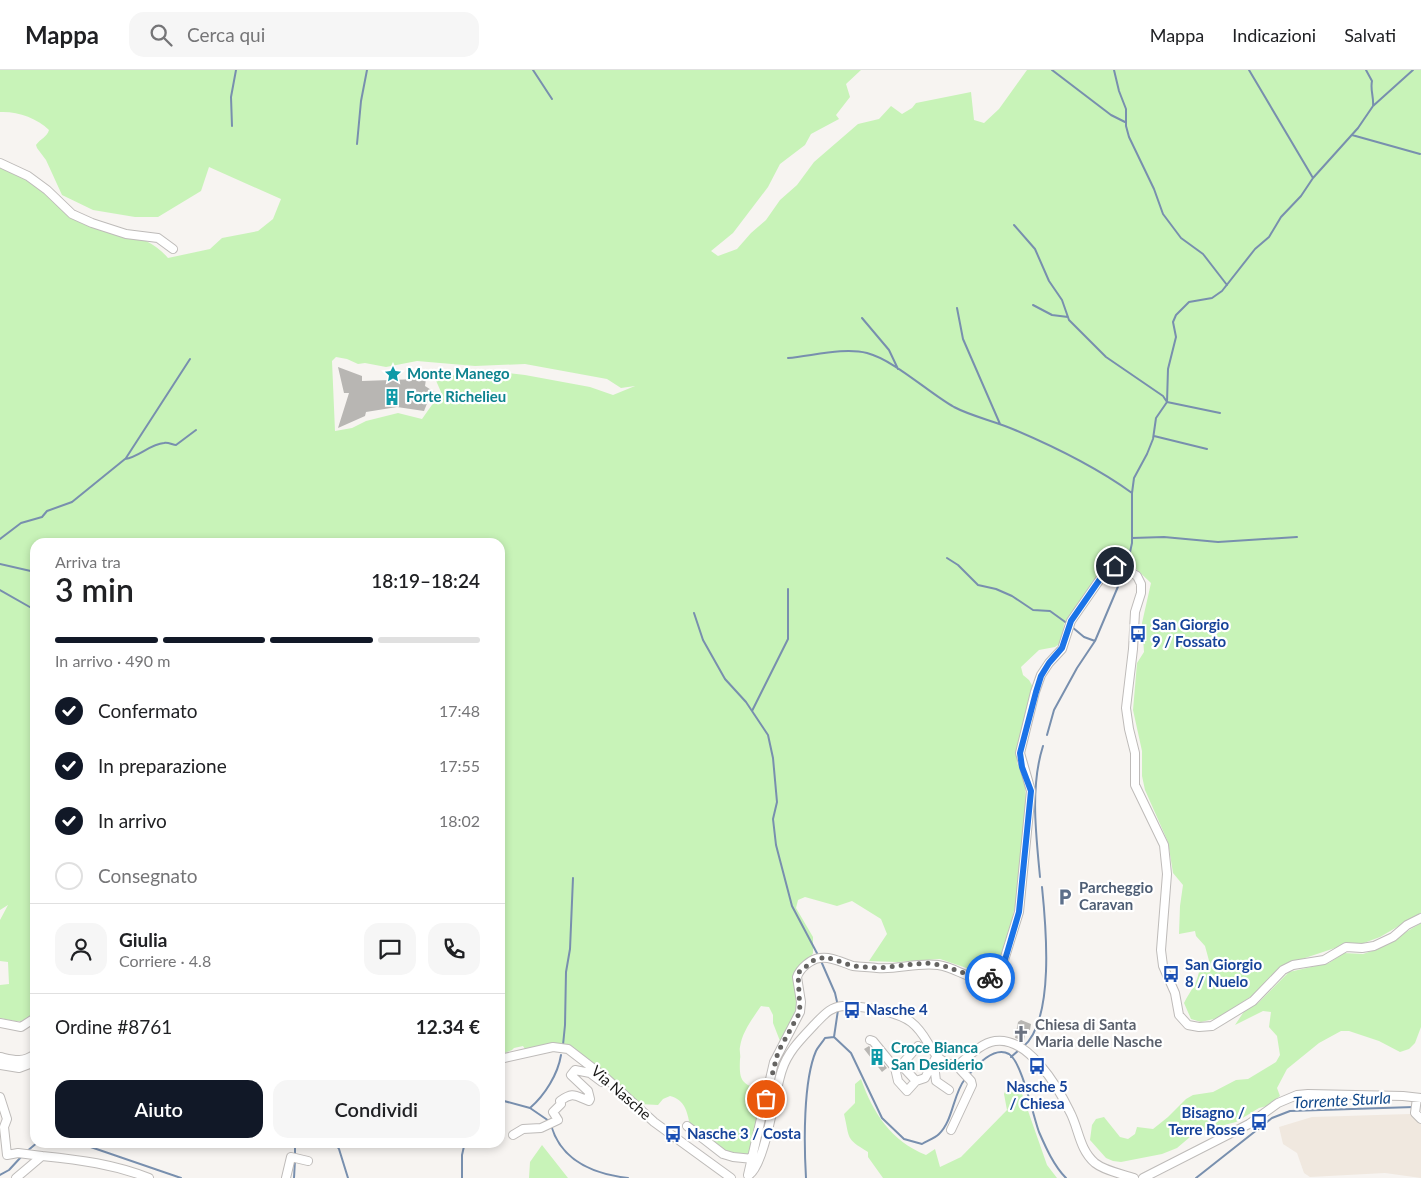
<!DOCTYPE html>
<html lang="it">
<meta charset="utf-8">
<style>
body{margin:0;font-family:Lato,sans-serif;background:#f6f6f6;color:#202124;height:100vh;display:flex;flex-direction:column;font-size:19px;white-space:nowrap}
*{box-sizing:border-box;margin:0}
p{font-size:16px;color:#757577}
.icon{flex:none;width:28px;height:28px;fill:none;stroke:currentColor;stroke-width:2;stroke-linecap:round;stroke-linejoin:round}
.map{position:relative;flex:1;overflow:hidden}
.sheet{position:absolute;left:30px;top:468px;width:475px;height:610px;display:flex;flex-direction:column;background:#fff;border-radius:15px;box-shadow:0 2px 8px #0003}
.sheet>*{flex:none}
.pin{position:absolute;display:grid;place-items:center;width:42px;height:42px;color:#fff;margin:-21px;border:2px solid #fff;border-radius:50%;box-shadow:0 1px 5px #0007}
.courier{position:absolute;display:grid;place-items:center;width:50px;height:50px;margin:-25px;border:4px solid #1a73e8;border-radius:50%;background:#fff;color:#222;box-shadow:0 1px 6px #0007}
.summary em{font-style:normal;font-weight:600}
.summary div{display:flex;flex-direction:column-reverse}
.summary{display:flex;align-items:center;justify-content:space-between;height:85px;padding:0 25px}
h1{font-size:32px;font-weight:600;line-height:38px}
.bar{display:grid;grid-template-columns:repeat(4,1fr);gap:8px 5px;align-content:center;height:60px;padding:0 25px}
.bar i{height:6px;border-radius:4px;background:#e0e0e0}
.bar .current{background:#111827}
.bar p{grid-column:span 4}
.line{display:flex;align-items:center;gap:12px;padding:0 25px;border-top:1px solid #e0e0e0}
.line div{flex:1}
.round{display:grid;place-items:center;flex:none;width:52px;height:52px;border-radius:15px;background:#f6f6f6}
ol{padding:0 25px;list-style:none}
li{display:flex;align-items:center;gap:15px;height:55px}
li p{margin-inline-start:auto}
li .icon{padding:5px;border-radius:50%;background:#111827;color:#fff;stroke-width:4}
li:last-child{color:#757577}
li i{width:28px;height:28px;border:2px solid #e0e0e0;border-radius:50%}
.cta{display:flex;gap:10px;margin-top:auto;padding:10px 25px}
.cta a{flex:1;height:58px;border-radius:15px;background:#111827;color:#fff;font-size:20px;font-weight:600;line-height:58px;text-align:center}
.cta a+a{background:#f6f6f6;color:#202124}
header{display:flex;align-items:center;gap:30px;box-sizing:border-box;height:70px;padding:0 25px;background:#fff;border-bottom:1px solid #e0e0e0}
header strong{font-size:24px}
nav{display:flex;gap:28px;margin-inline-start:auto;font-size:18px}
.search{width:350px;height:45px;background:#f6f6f6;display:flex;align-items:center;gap:12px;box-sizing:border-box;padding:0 18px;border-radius:15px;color:#757577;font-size:19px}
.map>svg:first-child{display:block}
.built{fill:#f0e8df}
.green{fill:#c8f3b8;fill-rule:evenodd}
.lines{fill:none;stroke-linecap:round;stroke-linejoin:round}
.stream{stroke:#788fae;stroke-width:2}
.building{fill:#b8b6b3}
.minor-casing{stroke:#bebbb9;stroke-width:10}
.minor{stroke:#fff;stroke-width:8}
.done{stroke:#656462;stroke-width:5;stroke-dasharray:0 9}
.route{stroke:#1a73e8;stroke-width:6}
.labels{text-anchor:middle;stroke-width:4.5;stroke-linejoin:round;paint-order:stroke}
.culture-label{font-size:15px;font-weight:bold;fill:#0d838f;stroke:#fff;text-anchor:start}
.transit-label{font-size:15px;font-weight:bold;fill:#164399;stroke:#fff;text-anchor:start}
.service-label{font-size:15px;font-weight:bold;fill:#4e5e75;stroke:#fff;text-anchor:start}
.worship-label{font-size:15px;font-weight:bold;fill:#5b616d;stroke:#fff;text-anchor:start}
.street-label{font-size:15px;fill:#171615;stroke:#fff}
.water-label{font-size:16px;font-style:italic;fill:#12498a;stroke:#fff}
</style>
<header>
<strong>Mappa</strong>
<div class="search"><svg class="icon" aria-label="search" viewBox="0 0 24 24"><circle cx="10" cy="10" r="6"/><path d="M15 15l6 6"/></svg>Cerca qui</div>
<nav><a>Mappa</a><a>Indicazioni</a><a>Salvati</a></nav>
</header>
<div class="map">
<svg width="1421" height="1108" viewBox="0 0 1421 1108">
<rect width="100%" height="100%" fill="#f7f4f1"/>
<path class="built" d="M1410 1044 1421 1046V1108L1385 1103 1310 1107 1304 1103 1297 1083 1283 1074 1279 1057 1312 1047Z"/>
<path class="green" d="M0 0H861L846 14 850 27 836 45 839 49 811 64 805 75 780 94 768 117 733 163 711 181 718 186 737 179 751 163 766 150 780 130 797 115 814 92 858 54 879 49 891 36 902 44 912 38 916 33 971 22 974 50 984 53 999 39 1027 0H1421V843L1380 867 1364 873 1347 874 1296 891 1252 926 1218 948 1201 952 1191 949 1184 933C1190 921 1196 916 1199 902L1211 898 1205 876 1196 866 1195 861 1179 864 1180 836 1183 815 1173 803 1168 772 1145 720 1142 706V681L1133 640 1137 593 1144 582 1142 553 1151 513 1133 496 1120 489 1108 495 1064 554 1062 572 1055 577 1039 580 1021 597 1023 605 1029 610 1033 617 1017 680V693L1025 710 1026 730 1016 831 1008 869 1000 895 991 903 984 904 940 889 897 892 869 891 887 864 881 849 852 831 837 836 805 827 798 830 796 838 813 867V883L795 914 797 937 792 951 780 971 773 953V945L769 937 761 936C753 948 742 962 740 977 739 981 741 985 740 989 739 1011 741 1015 764 1020L748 1086 725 1081 690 1055C687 1041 685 1030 670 1026L663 1029 658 1035 640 1034 572 977 562 974 525 979 523 976 514 978 512 980 500 985V472H35V944C20 955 17 951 0 948V915L9 914 8 892 0 891V850L8 835 0 840V94C18 102 34 111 49 124 57 132 63 143 73 148 104 161 145 160 168 188L210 179 222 168 258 161 273 149 281 129 209 97 201 121 158 147H135L93 140 62 125 46 90 37 78 36 75C40 69 47 67 49 60 37 48 17 41 0 42ZM336 287 347 289 358 294 365 293 386 297 417 291 475 296 525 294 607 309 621 318 635 316 613 325 590 317 525 305 508 303 434 306 441 322 422 349 398 343 366 351 352 358 335 361 332 291Z
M1421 853V957L1415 973 1409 979 1400 982 1379 971 1349 961H1341L1319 973 1287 999 1277 1018 1280 1026 1267 1036 1259 1038 1236 1052 1205 1060 1190 1067 1177 1078 1162 1084 1121 1092 1113 1091 1106 1088 1090 1070 1092 1055 1096 1049 1104 1047 1120 1067 1128 1069 1135 1064 1137 1057 1153 1059 1168 1047 1186 1029 1193 1025 1213 1022 1236 1010 1248 1009 1276 992 1280 985 1277 966 1269 957 1271 942 1263 941 1235 955 1245 940 1258 933 1289 902 1329 893 1344 883 1363 884 1378 879Z
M861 1009C873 1043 891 1071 926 1085L935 1079 940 1097 961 1087 1007 1040 1004 1024 1007 1017 1019 1015 1047 1095 1057 1108H883L868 1087V1082C845 1068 850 1069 844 1044L855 1033V1014Z
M542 1075 568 1108H529L530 1092Z"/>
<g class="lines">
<path class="stream" d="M533 0 552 29
M1052 0 1111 45 1125 52
M1114 0 1119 21 1126 39V56L1129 67 1154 119 1163 144 1181 168 1203 184 1227 215
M1249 0 1313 108
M1366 0 1372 11C1370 20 1374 27 1373 36
M232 56 231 27 236 0
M1352 65 1420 84
M357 74 361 31 367 0
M1014 155 1035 179 1049 211 1062 230 1069 250 1106 287 1163 326 1167 332 1220 343
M1033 235 1052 245 1068 247
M957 238 963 269 1000 354
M862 248 889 280 898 299
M788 288C812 286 844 277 867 283 894 290 929 323 954 337 973 347 995 351 1015 360 1055 377 1096 397 1132 423
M1167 332 1168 299 1176 267 1173 252 1176 245 1189 232 1212 228 1222 221 1255 179 1269 167 1281 147 1301 126 1313 108 1358 58 1373 36 1413 0
M1154 366 1207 379
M126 388 190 289
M1132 468 1164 467 1218 472 1297 467
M0 469 21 453 42 447 47 441 72 432 125 389C139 387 150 374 164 373 168 372 173 375 176 375L196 360
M947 488 958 495 978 515 996 519 1012 526 1033 540 1050 541 1068 554
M0 494 35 502
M1127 496 1132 473V423L1134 408 1147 384 1153 369 1156 348 1167 332
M0 520 35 540
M694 543 703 570 725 609 746 632 768 665 773 688 777 732 773 749 776 775 792 836 819 887
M1072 557 1084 567 1095 571
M752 641 788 569V519
M1047 665 1054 640 1077 598 1095 571 1125 500
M1040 807C1036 764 1030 717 1043 676
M821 891 835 923 838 936
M834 967 838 940
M563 975 565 955 566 902 570 879 573 808
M1023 977C1055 950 1046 856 1042 817
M1011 987 1019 980
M968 1006C976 996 994 976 1009 984 1022 992 1033 1046 1039 1062 1046 1078 1054 1096 1066 1108
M500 1032 504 1031 530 1038 549 1051
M530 1038C545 1025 558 1004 561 985
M551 1055C561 1091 593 1104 628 1108
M76 1072 181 1108
M334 1072 339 1079 348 1108
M26 1082 38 1072
M295 1085V1072
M0 1105 9 1100 21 1087
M294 1108 295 1090
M462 1108V1085L465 1072
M806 1108C804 1075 803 1011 816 981 818 977 822 973 825 968L834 967 851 983 882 1048 904 1069 922 1074C927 1071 935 1068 939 1064 953 1051 953 1024 965 1009
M1196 1108 1272 1048 1290 1041 1414 1037"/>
</g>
<path class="building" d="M338 297 362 306V311L418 309 419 304 427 303 425 316 436 323 428 331 424 341 397 337 366 342 365 346 338 358 349 323H344Z
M1021 950 1031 954 1030 960 1026 959 1024 971 1015 968 1018 952Z
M869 976 887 998 882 1002 864 979Z"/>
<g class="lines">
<g class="minor-casing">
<path id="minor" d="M0 93 28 106 47 120 72 144 92 153 126 164 158 168 173 179
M0 953 21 957 35 948
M870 970 873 971 895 998 898 1011 907 1021 916 1011
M918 976 903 993V997L916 1011 925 1008 936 987
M0 987C14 990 22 993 35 984
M500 989 553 977 568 979 607 1009 654 1052 731 1108
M934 994 936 1011 949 1020
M0 995 19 998 35 992
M0 1027 7 1049 4 1057 7 1085 18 1083 42 1086
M1417 1028 1415 1043 1421 1049
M687 1056 723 1084 733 1087 753 1089
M951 1060 972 1015 971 1011 957 996
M513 1065 523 1059 541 1058 558 1050 553 1042 561 1034 560 1031C574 1021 575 1026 589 1031L590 1029 588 1021 571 1005 575 1000 590 1003 602 1012 607 1009
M748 1105 774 992 800 942 801 932 797 907C800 898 811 889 820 888 831 886 843 893 853 896 861 897 869 897 877 898 897 900 917 892 938 895 962 898 980 922 1001 900L1019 842 1031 721 1020 683 1035 622 1041 605 1049 593 1062 579 1071 551 1105 502 1115 496 1124 498 1137 506 1141 514V523L1135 542 1133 579 1126 638 1129 659 1135 683V715L1164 775 1167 804 1161 880 1163 896 1175 923 1179 945 1188 955 1199 957 1212 956 1253 931 1283 900 1293 895 1324 890 1346 877 1362 878 1374 876 1393 867 1407 855 1421 848
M749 1105C766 1093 774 1023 782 1000 788 981 802 968 815 954 824 945 830 937 843 936 862 936 896 941 911 952 932 968 928 991 957 996 968 987 981 973 995 971 1028 966 1058 1017 1070 1042 1079 1059 1079 1079 1095 1093 1105 1101 1122 1104 1134 1108
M16 1108 42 1086C81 1090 113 1094 149 1108
M286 1108 291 1087 308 1091
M1143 1108 1249 1054 1278 1033 1297 1025 1308 1024 1403 1026 1421 1028"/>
</g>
<use href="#minor" class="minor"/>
</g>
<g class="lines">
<path class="done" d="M766 1029 778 982 800 942 798 903 814 890 826 887 853 896 879 898 925 893 941 895 984 910 990 908"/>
<path class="route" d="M990 908 994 907 1002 900 1019 842 1031 721 1022 697 1020 683 1036 622 1041 606 1049 593 1062 578 1071 551 1105 502 1115 496"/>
</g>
<defs>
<g id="sight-bare" transform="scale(1.35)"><path d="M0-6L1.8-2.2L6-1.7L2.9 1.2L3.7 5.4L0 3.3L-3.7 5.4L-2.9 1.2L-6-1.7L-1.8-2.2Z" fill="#0f9aa8" stroke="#fff" stroke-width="2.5" paint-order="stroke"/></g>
<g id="building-bare" transform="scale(1.35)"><path d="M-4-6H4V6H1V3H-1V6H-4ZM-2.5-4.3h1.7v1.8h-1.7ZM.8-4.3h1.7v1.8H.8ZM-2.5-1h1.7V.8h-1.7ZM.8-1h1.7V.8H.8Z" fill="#0f9aa8" stroke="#fff" stroke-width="2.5" paint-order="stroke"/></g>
<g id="bus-bare" transform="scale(1.35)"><path d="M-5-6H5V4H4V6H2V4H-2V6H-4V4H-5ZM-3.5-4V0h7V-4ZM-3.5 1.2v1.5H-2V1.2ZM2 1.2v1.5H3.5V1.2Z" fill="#1a4fb4" stroke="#fff" stroke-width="2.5" paint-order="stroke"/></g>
<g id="parking-bare" transform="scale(1.35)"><path d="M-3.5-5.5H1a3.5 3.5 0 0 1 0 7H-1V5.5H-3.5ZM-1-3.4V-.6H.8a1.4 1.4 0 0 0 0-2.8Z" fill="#5c6f8a" stroke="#fff" stroke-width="2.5" paint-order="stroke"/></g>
<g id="church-bare" transform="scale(1.35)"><path d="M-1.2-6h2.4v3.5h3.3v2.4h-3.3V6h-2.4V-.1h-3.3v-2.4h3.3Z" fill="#6b7280" stroke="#fff" stroke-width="2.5" paint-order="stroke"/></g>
</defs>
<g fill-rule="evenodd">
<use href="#sight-bare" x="393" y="304"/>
<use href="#building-bare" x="392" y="327"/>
<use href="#bus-bare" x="1138" y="564"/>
<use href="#parking-bare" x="1065" y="827"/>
<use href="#bus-bare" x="1171" y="904"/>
<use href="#bus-bare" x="852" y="940"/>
<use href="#church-bare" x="1021" y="964"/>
<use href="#building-bare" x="877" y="987"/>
<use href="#bus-bare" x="1037" y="996"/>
<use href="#bus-bare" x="1259" y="1052"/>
<use href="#bus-bare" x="673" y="1064"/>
</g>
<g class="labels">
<g class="culture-label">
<text x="407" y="309">Monte Manego</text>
<text x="406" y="332">Forte Richelieu</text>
<text x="891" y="983">Croce Bianca<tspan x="891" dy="17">San Desiderio</tspan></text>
</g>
<g class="transit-label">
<text x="1152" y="560">San Giorgio<tspan x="1152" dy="17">9 / Fossato</tspan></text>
<text x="1185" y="900">San Giorgio<tspan x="1185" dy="17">8 / Nuelo</tspan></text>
<text x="866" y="945">Nasche 4</text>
<text x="1037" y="1022" text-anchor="middle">Nasche 5<tspan x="1037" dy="17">/ Chiesa</tspan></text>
<text x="1245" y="1048" text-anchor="end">Bisagno /<tspan x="1245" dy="17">Terre Rosse</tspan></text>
<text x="687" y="1069">Nasche 3 / Costa</text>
</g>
<g class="service-label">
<text x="1079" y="823">Parcheggio<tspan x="1079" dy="17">Caravan</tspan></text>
</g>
<g class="worship-label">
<text x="1035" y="960">Chiesa di Santa<tspan x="1035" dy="17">Maria delle Nasche</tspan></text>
</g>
<g class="street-label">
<text transform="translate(621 1023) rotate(41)" y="5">Via Nasche</text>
</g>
<g class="water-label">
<text transform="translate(1342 1030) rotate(-3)" y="6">Torrente Sturla</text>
</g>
</g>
</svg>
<div class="pin" style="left:766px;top:1029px;background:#ea580c"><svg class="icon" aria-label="bag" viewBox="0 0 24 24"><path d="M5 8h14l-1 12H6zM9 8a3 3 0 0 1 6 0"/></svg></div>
<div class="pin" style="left:1115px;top:496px;background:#1f2937"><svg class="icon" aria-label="home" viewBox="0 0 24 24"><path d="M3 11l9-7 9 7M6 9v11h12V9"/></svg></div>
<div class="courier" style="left:990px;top:908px"><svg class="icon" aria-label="bike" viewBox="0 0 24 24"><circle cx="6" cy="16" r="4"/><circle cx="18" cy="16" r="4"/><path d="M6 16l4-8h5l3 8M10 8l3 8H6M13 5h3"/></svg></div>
<section class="sheet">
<div class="summary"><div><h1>3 min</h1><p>Arriva tra</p></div><em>18:19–18:24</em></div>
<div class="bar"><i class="current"></i><i class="current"></i><i class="current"></i><i></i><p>In arrivo · 490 m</p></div>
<ol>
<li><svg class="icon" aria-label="check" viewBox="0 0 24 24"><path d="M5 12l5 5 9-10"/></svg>Confermato<p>17:48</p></li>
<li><svg class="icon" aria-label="check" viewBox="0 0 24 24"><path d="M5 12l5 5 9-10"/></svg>In preparazione<p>17:55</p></li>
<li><svg class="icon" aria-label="check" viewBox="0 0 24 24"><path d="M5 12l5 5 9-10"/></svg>In arrivo<p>18:02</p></li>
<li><i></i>Consegnato</li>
</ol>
<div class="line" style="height:90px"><a class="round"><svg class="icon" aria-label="person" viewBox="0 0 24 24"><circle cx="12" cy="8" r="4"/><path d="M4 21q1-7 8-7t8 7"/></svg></a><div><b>Giulia</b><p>Corriere · 4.8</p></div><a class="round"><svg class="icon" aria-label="chat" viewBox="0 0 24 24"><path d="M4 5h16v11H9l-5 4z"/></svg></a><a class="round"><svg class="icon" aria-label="phone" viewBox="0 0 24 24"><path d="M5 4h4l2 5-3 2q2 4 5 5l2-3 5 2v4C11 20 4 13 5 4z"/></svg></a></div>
<div class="line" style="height:65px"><div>Ordine #8761</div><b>12.34 €</b></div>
<div class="cta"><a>Aiuto</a><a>Condividi</a></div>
</section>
</div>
